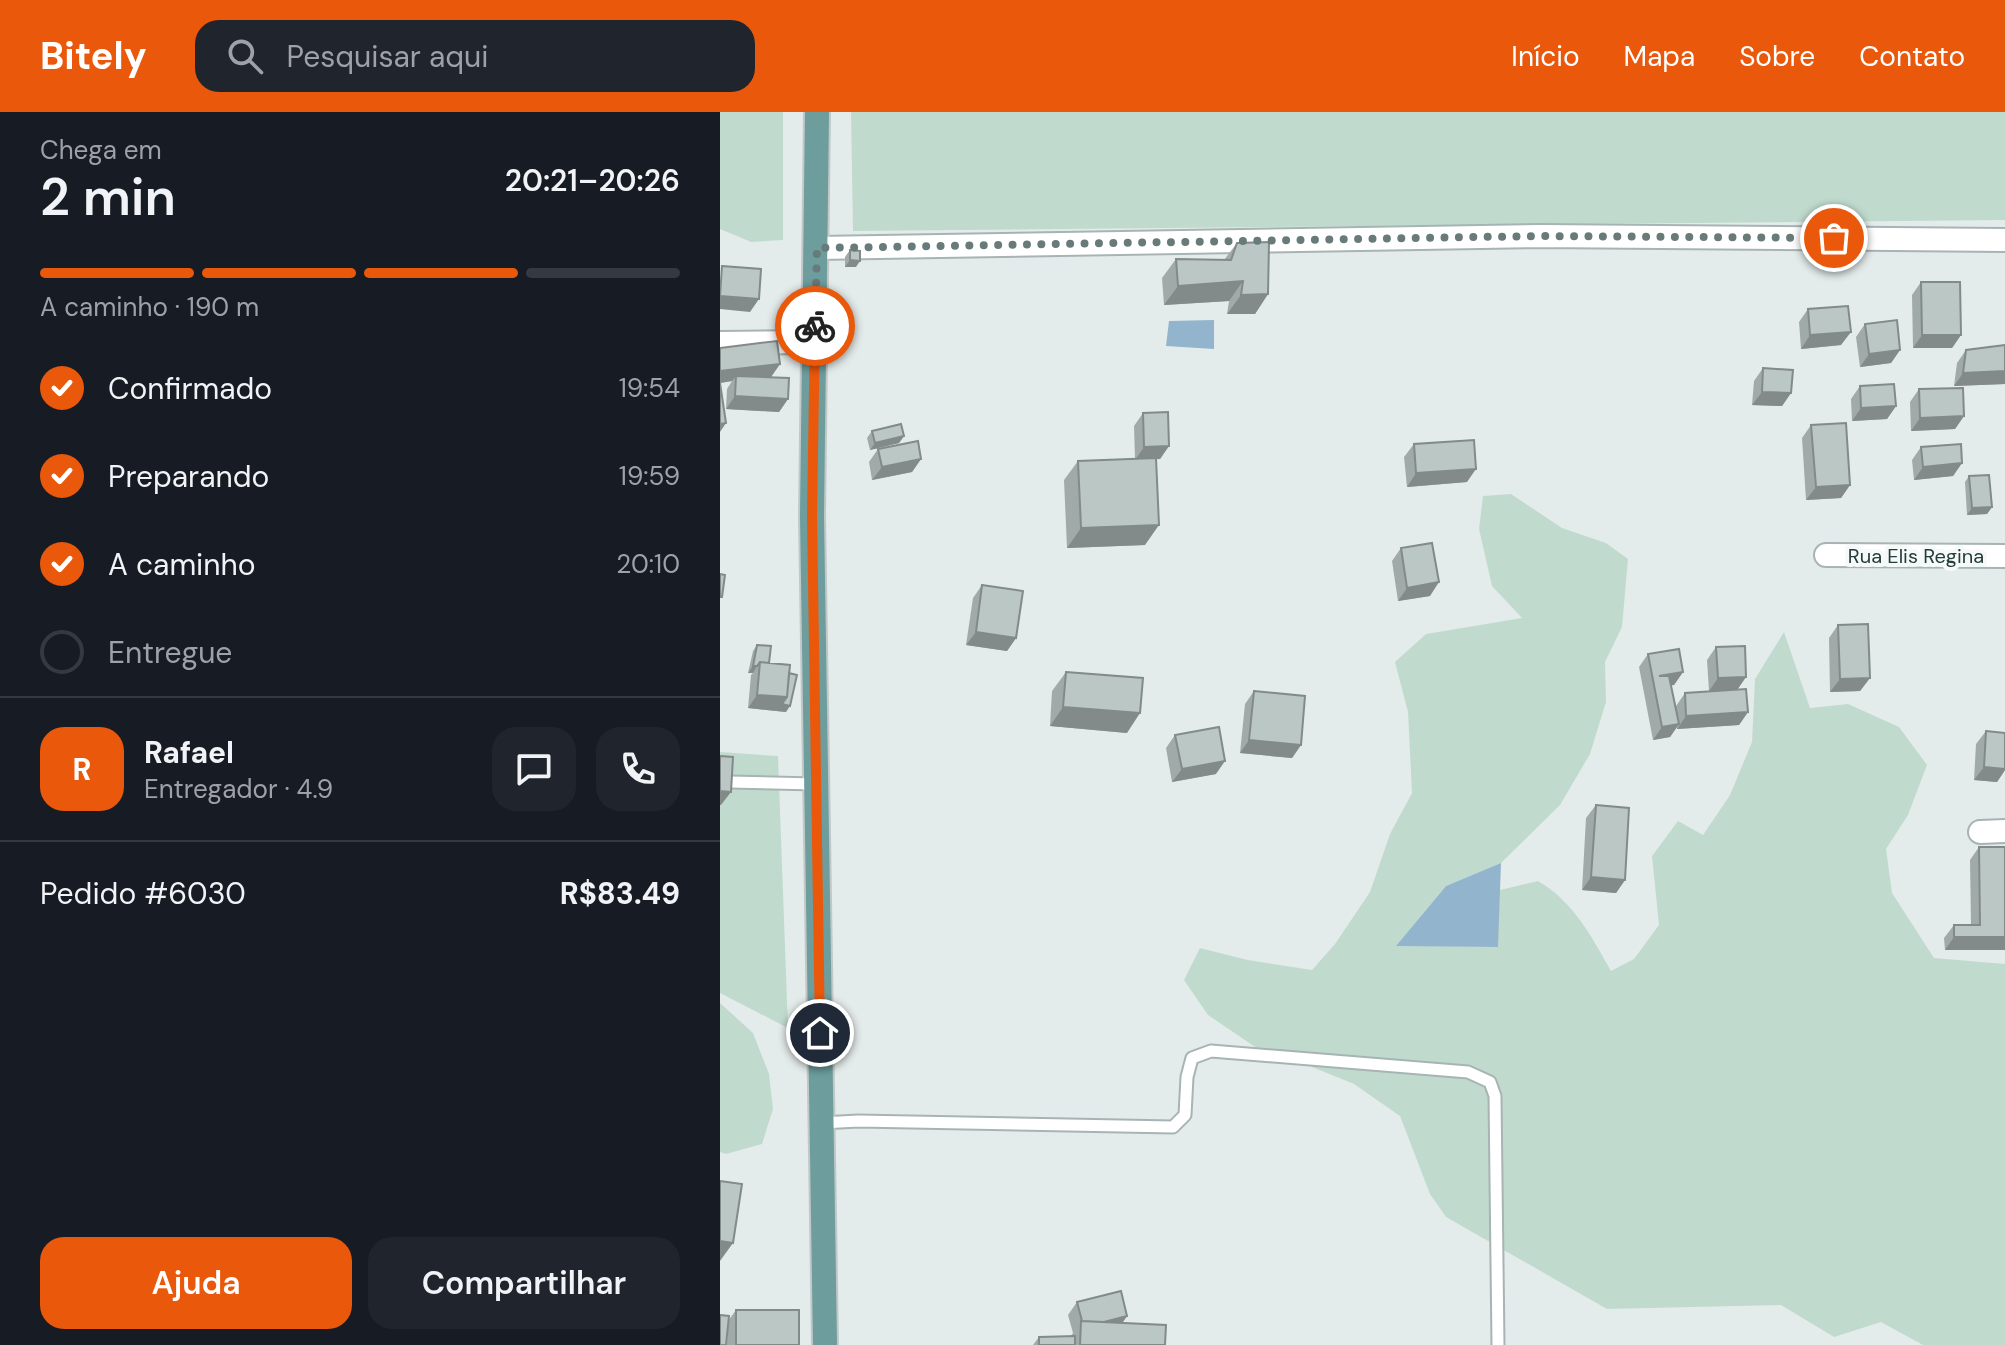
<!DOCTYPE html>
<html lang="pt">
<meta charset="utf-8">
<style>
body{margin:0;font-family:"DM Sans",sans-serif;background:#20242c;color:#f1f3f6;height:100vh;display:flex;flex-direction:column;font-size:30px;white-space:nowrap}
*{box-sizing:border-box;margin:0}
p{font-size:26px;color:#9ea1a6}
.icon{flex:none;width:44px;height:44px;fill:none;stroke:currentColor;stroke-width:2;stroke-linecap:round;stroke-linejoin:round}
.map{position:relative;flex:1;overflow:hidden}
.details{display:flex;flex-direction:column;background:#171b24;width:720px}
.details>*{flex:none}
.pin{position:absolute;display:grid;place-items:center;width:68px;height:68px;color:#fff;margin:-34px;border:4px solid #fff;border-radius:50%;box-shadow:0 2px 8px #0007}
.courier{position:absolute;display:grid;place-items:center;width:80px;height:80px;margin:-40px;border:6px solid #ea580c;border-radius:50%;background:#fff;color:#222;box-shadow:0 2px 10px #0007}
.head em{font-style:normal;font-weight:600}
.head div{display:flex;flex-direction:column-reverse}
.head{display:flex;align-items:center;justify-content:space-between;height:136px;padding:0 40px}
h1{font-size:52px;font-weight:600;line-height:60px}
.bar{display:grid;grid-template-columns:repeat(4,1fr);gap:12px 8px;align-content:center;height:96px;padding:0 40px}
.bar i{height:10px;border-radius:6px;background:#363941}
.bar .on{background:#ea580c}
.bar p{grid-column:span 4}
.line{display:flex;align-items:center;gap:20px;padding:0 40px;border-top:2px solid #363941}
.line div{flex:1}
.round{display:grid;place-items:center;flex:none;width:84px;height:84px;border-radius:24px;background:#20242c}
ol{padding:0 40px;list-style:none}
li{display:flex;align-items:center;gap:24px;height:88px}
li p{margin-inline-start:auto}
li .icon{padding:8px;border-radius:50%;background:#ea580c;color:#fff;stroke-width:4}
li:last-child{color:#9ea1a6}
li i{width:44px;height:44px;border:4px solid #363941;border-radius:50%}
.cta{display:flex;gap:16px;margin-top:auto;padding:16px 40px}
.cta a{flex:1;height:92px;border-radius:24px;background:#ea580c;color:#fff;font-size:32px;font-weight:600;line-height:92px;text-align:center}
.cta a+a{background:#20242c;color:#f1f3f6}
header{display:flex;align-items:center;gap:48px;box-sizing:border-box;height:112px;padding:0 40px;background:#ea580c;color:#fff}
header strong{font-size:38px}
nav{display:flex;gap:44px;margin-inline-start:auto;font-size:28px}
.search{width:560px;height:72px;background:#20242c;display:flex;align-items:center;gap:20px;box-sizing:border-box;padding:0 28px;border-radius:24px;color:#9ea1a6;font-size:30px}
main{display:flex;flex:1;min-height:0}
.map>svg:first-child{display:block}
.green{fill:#c0dbce}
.water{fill:#92b4cc}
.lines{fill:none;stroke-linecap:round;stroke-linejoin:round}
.lane-casing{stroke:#a7b4b3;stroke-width:15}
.street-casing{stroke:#a7b4b3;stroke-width:26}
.primary-casing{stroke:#c2c8c8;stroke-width:28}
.lane{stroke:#fff;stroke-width:11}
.street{stroke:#fff;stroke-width:22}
.primary{stroke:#6d9d9d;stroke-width:24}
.wall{fill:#a0aba9}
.shaded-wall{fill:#828b89}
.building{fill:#bac7c4;stroke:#828b89;stroke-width:2}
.done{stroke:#687a79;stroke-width:8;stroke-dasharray:0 14.4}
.route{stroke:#ea580c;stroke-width:10}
.labels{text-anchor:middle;stroke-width:8;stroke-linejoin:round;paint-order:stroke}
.street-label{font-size:20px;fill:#253c3c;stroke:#f5f9f8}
</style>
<header>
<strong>Bitely</strong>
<div class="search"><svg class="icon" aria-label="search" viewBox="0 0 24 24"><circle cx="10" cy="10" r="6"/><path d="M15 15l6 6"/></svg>Pesquisar aqui</div>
<nav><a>Início</a><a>Mapa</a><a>Sobre</a><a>Contato</a></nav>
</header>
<main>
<section class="details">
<div class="head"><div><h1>2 min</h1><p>Chega em</p></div><em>20:21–20:26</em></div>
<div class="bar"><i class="on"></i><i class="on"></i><i class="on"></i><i></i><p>A caminho · 190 m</p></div>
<ol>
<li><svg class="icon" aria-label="check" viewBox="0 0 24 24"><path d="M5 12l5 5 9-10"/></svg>Confirmado<p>19:54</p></li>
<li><svg class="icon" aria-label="check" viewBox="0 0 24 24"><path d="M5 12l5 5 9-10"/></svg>Preparando<p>19:59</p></li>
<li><svg class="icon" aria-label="check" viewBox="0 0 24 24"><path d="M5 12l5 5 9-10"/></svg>A caminho<p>20:10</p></li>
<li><i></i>Entregue</li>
</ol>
<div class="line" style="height:144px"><b class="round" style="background:#ea580c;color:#fff">R</b><div><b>Rafael</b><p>Entregador · 4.9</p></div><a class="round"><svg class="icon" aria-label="chat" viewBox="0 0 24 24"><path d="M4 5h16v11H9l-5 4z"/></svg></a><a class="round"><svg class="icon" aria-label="phone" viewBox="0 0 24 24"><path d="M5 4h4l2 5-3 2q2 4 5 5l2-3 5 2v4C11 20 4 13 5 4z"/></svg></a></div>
<div class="line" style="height:104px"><div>Pedido #6030</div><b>R$83.49</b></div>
<div class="cta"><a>Ajuda</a><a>Compartilhar</a></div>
</section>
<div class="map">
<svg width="1285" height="1233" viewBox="0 0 1285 1233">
<rect width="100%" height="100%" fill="#e4eceb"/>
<path class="green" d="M0 0H63V128L31 130 0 117Z
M131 0H1285V108L133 119Z
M791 382 842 416 886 431 908 447 902 515 885 550 886 590 870 642 840 693 781 751 726 774 677 833 777 835 780 778 818 769C853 789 872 825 891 859L914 847 939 813 932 744 958 709 983 723 1010 683 1032 630 1035 567 1064 520 1090 596 1128 592 1179 615 1207 653 1188 703 1166 737 1172 781 1214 846 1285 852V1233H1203L1161 1210 1114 1225 1061 1193 887 1197 726 1105 710 1082 680 1004 634 972 587 953 541 939 488 903 464 868 480 836 528 848 592 858 615 832 650 780 670 722 692 681 688 600 675 550 706 522 802 506 772 474 759 417 763 384Z
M0 640 58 644 68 916 0 881Z
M0 891 33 921 49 962 53 997 42 1032 6 1042 0 1040Z"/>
<path class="water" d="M494 208V237L446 234 449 209Z
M781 751 778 835 676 834 726 774Z"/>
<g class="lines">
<g class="lane-casing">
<path id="lane" d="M10 670 96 672
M102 1011 138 1009 453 1015 465 1003 467 965 472 946 491 939 748 960 770 970 775 984 778 1233"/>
</g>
<g class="street-casing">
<path id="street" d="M97 136 820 124 1285 128
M0 231 94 230
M1106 443 1285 444
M1260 720 1285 719"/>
</g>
<g class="primary-casing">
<path id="primary" d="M97 0 92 404 105 1233"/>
</g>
<use href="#lane" class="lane"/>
<use href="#street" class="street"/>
<use href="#primary" class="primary"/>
</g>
<path class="wall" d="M517 131 548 182 535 202H507L509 189 444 193 442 166 456 147 504 148Z
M130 138 136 155H125V145Z
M1201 170 1241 223 1232 236H1193L1192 183Z
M1088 197 1121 233 1081 237 1079 210Z
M1145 212 1180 238 1171 251 1140 255 1136 225Z
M1285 233V272L1234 274 1237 251 1246 238Z
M0 236 60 252 51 265 68 287 59 300 6 297 7 277 12 269 0 271Z
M1043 256 1071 281 1062 294 1032 293 1034 269Z
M1140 274 1176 294 1167 307 1132 309 1131 287Z
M1199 277 1244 304 1235 317 1191 319 1190 290Z
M423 301 449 334 440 347H436L425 433 347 436 344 368 358 349 415 347 414 314Z
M1091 313 1130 373 1121 386 1086 388 1082 326Z
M152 319 184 324 179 331 150 338 147 326Z
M694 332 747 370 687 375 684 345Z
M1201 335 1242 351 1233 364 1194 368 1192 348Z
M158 337 201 347 192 360 152 368 149 350Z
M1249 364 1272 395 1267 402 1247 403 1245 370Z
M681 436 710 484 678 489 672 449Z
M262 473 296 526 287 539 246 533 253 486Z
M1118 513 1150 566 1140 579 1110 580 1109 526Z
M37 533 49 551 66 600 28 596 31 563 33 561H28L33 539Z
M996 535 1026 565 1017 578 989 579 987 548Z
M928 542 963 560 954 573H951L956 594 965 581 1028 600 1019 613 957 617V615L950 625 933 628 919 555Z
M346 560 407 621 330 614 332 579Z
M534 579 581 633 572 646 520 641 525 592Z
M1266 619 1285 621V658L1277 670 1254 668 1256 632Z
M455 623 496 662 452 670 446 636Z
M876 693 905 768 896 781 862 778 866 706Z
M1259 735 1285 838H1225L1224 826 1234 813H1251L1250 748Z
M357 1190 407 1204 402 1211 445 1233H313L319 1225 351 1224 353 1221 348 1203Z
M16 1198 79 1233H7L8 1209Z"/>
<path class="shaded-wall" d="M130 148 140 149 136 155H125Z
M523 169 509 189 444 193 458 174Z
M548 182 535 202H507L521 183Z
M0 184 39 187 30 200 0 197Z
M1131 220 1121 233 1081 237 1090 223Z
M1202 223H1241L1232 236H1193Z
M1180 238 1171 251 1140 255 1149 242Z
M60 252 51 265 16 264 12 269 0 271V259Z
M1285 259V272L1234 274 1243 261Z
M1042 280 1071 281 1062 294 1032 293Z
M15 284 68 287 59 300 6 297Z
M1176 294 1167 307 1132 309 1141 296Z
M1244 304 1235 317 1191 319 1200 306Z
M6 311 0 320V312Z
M184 324 179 331 150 338 155 331Z
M449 334 440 347 415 348 424 335Z
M201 347 192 360 152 368 162 355Z
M1242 351 1233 364 1194 368 1203 355Z
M756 357 747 370 687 375 696 361Z
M1130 373 1121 386 1086 388 1096 375Z
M1272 395 1267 402 1247 403 1252 396Z
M439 413 425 433 347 436 361 416Z
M719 470 710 484 678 489 687 476Z
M256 520 296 526 287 539 246 533Z
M33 554H37L33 561H28Z
M963 560 954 573 935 576 939 564Z
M1026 565 1017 578 989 579 998 566Z
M1150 566 1140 579 1110 580 1120 567Z
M37 583 67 585 70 594 66 600 28 596Z
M343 595 420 601 407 621 330 614Z
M1028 600 1019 613 957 617 966 604Z
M959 612 950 625 933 628 942 615Z
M529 628 581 633 572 646 520 641Z
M505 649 496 662 452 670 462 657Z
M1264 655 1285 657V658L1277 670 1254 668Z
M0 679 11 680 1 693H0Z
M871 765 905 768 896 781 862 778Z
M1234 825H1285V838H1225Z
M0 1129 13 1131 0 1149Z
M407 1204 398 1217 364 1215Z"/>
<path class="building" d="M549 130 548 182 521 183 523 169 458 174 456 147 511 148 517 131Z
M130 138 140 139V149L130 148Z
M2 154 41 157 39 187 0 184Z
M1201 170H1240L1241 223H1202Z
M1128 194 1131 220 1090 223 1088 197Z
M1177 208 1180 238 1149 242 1145 212Z
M57 229 60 252 0 259V236Z
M1285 233V259L1243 261 1246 238Z
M1043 256 1073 258 1071 281 1042 280Z
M16 264 69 266 68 287 15 284Z
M0 271 6 311 0 312Z
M1174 272 1176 294 1141 296 1140 274Z
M1243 276 1244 304 1200 306 1199 277Z
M448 300 449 334 424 335 423 301Z
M1126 311 1130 373 1096 375 1091 313Z
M181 312 184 324 155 331 152 319Z
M754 328 756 357 696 361 694 332Z
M198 329 201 347 162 355 158 337Z
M1241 332 1242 351 1203 355 1201 335Z
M436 346 439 413 361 416 358 349Z
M1269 363 1272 395 1252 396 1249 364Z
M712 431 719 470 687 476 681 436Z
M0 462 5 463 2 485H0Z
M262 473 303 479 296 526 256 520Z
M1148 512 1150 566 1120 567 1118 513Z
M37 533 51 534 49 551 40 550 37 554H33Z
M1025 534 1026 565 998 566 996 535Z
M959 537 963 560 939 564H949L959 612 942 615 928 542Z
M40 550 70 553 67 585 37 583Z
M346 560 423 566 420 601 343 595Z
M69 561 77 563 70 594 62 592 67 585Z
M1026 577 1028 600 966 604 965 581Z
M534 579 585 584 581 633 529 628Z
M499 615 505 649 462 657 455 623Z
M1266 619 1285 621V657L1264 655Z
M0 644 13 645 11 680 0 679Z
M876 693 909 696 905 768 871 765Z
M1259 735H1285V825H1234V813H1260Z
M0 1069 22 1072 13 1131 0 1129Z
M401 1179 407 1204 384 1210 362 1209 357 1190Z
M16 1198H79V1233H16Z
M0 1203 9 1204 6 1233H0Z
M361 1209 446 1213 445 1233H360Z
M355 1224V1233H319V1225Z"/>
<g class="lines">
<path class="done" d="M95 214 97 136 820 124 1114 126"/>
<path class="route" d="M95 214 92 404 100 921"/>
</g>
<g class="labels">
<g class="street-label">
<text x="1196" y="451">Rua Elis Regina</text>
</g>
</g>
</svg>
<div class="pin" style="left:1114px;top:126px;background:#ea580c"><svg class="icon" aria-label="bag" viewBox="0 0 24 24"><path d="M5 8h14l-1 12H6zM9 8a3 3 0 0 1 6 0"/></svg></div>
<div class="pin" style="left:100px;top:921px;background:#1f2937"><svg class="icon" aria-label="home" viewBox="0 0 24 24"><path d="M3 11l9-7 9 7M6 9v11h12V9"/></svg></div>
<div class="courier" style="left:95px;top:214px"><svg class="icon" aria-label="bike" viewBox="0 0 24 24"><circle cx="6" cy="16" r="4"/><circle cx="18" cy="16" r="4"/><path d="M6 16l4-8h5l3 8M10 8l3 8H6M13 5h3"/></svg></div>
</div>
</main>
